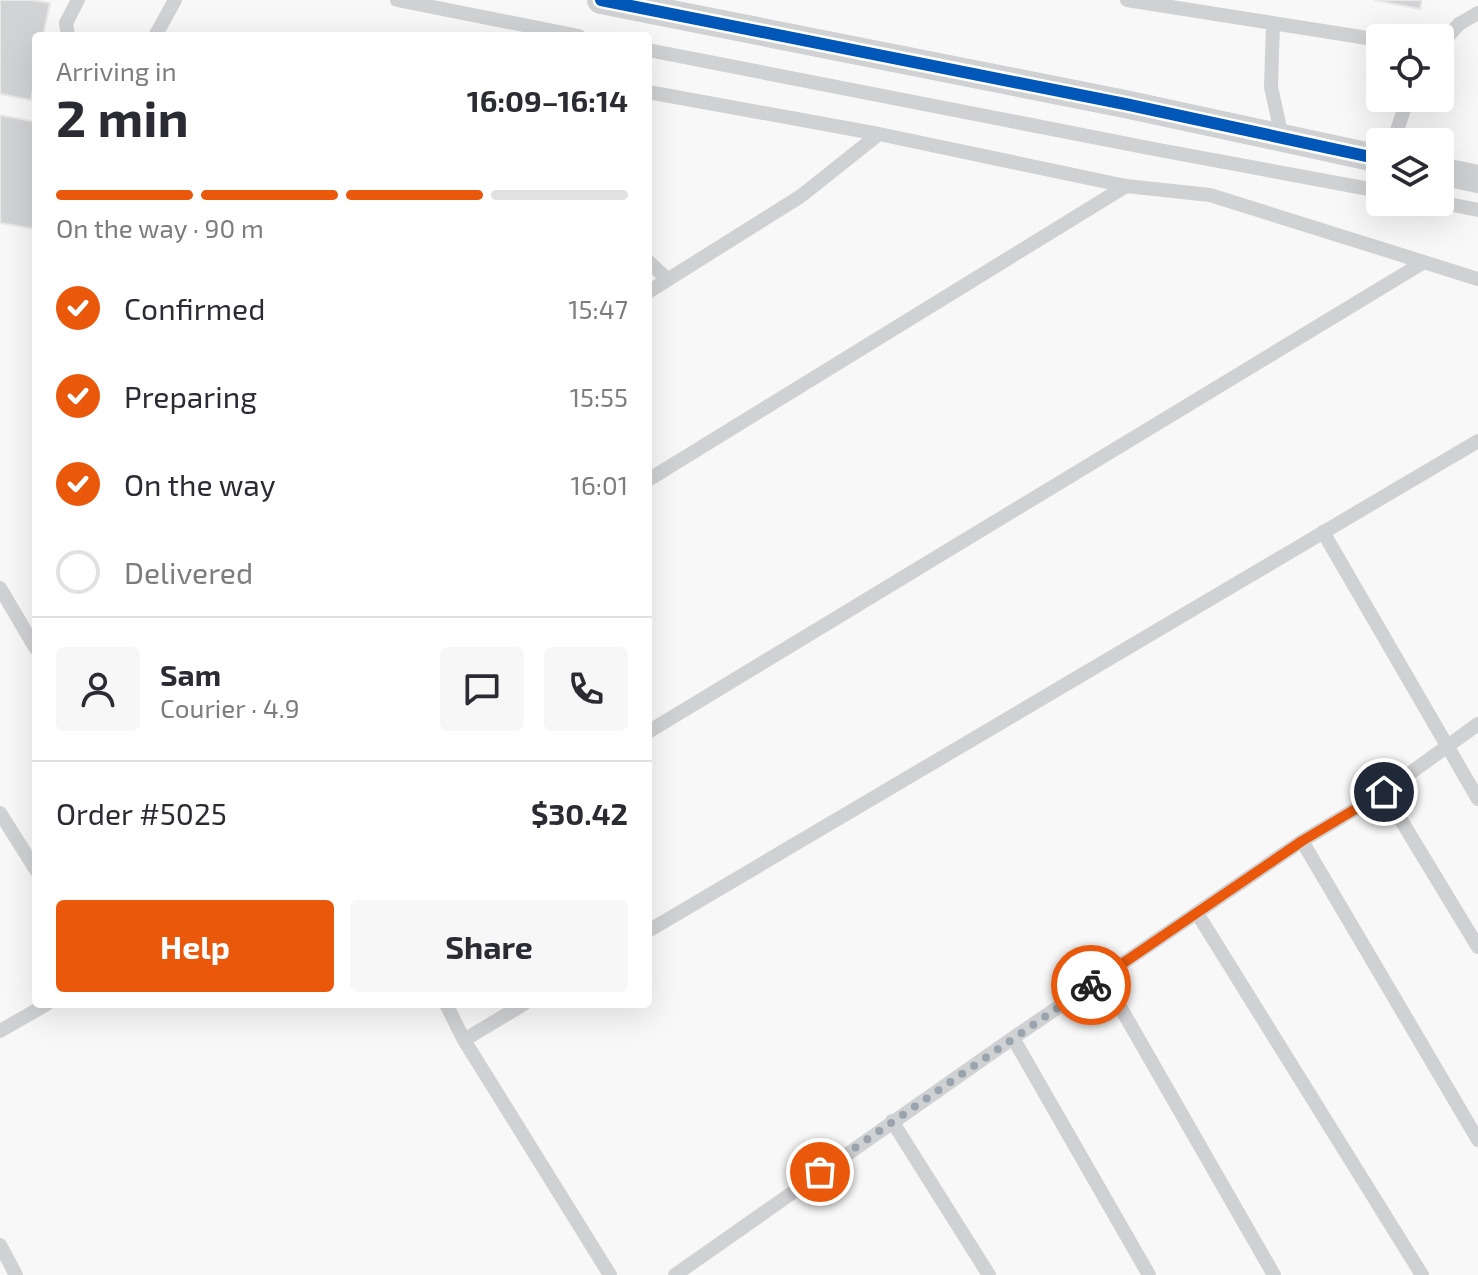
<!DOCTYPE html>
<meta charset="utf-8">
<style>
body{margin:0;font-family:"Exo 2",sans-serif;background:#f7f7f7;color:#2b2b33;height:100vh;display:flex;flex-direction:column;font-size:30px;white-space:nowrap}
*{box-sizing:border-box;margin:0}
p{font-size:26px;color:#7c7c81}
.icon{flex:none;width:44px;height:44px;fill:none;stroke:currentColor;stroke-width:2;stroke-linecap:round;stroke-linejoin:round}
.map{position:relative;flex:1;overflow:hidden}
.drawer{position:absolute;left:32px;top:32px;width:620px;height:976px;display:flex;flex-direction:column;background:#fff;border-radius:8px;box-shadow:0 8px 32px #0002}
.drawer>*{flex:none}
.fabs{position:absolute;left:1366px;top:24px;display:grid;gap:16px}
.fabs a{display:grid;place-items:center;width:88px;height:88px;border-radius:8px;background:#fff;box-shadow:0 8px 32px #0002;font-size:40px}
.pin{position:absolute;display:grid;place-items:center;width:68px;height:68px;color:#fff;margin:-34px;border:4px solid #fff;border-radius:50%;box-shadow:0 2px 8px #0007}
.courier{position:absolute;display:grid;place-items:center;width:80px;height:80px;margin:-40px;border:6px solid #ea580c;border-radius:50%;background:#fff;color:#222;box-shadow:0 2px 10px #0007}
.head em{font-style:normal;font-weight:700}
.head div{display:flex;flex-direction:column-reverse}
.head{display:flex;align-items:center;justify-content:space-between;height:136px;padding:0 24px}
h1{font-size:52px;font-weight:700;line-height:60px}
.bar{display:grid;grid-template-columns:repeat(4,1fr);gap:12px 8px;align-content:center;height:96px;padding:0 24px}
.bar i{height:10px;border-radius:6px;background:#e1e1e2}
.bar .selected{background:#ea580c}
.bar p{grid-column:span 4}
.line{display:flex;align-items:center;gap:20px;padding:0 24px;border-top:2px solid #e1e1e2}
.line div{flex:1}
.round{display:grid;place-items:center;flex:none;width:84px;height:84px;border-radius:8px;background:#f7f7f7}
ol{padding:0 24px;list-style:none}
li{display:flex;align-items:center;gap:24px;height:88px}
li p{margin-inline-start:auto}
li .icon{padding:8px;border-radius:50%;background:#ea580c;color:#fff;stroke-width:4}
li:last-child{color:#7c7c81}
li i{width:44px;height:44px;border:4px solid #e1e1e2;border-radius:50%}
.cta{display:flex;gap:16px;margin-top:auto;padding:16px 24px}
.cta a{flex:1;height:92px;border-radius:8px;background:#ea580c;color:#fff;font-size:32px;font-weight:700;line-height:92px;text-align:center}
.cta a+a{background:#f7f7f7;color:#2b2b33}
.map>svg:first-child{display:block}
.building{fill:#d2d3d4;stroke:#e8e8e8;stroke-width:2}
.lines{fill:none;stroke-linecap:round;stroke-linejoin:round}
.lane{stroke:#d0d1d3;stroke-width:14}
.street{stroke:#d0d1d3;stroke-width:28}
.cycleway-casing{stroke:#fff;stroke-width:17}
.cycleway{stroke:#0057b8;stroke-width:12}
.done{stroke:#9aa4af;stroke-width:8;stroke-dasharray:0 14.4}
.route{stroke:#ea580c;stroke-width:10}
</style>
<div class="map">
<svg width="1478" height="1275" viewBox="0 0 1478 1275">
<rect width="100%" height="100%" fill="#f8f8f8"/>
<path class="building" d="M0 0H32L50 3 43 36H36V74L31 100 0 94Z
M1374 0H1422L1420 9Z
M0 115 36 122V229L0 223Z"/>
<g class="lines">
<path class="lane" d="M397 0 579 36
M1127 0 1380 40
M1273 23 1271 87 1282 137
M68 36 66 23 78 0
M155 36 175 0
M1440 45 1459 24 1478 13
M648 50 1154 149 1380 191
M648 92 879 134 1126 186 1210 195 1478 279
M1393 142 1408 98
M1438 202 1478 210
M648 261 668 280
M648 292 801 196 879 134
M648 480 1126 186
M1323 532 1478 799
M0 588 36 649
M648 732 1424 262
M1384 792 1478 947
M0 813 36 870
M1302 841 1478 1140
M1197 913 1422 1275
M648 931 1478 441
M1103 977 1274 1275
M446 1004 464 1040 610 1275
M0 1031 47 1004
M1013 1038 1149 1275
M464 1040 524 1004
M892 1121 989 1275
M0 1245 16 1275
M675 1275 1013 1038 1302 841 1384 792 1478 724"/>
<path class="street" d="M601 0 1125 104 1380 159
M1440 171 1478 179"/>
<g class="cycleway-casing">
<path id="cycleway" d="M601 0 1125 104 1380 159"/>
</g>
<use href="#cycleway" class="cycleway"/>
</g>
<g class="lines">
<path class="done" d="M820 1172 1091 985"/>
<path class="route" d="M1091 985 1302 841 1384 792"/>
</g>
</svg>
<div class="fabs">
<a><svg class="icon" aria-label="locate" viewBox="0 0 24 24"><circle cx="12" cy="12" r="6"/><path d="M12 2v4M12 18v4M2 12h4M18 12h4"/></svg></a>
<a><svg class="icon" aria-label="layers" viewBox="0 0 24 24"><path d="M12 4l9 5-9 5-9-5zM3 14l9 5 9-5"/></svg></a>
</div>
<div class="pin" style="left:820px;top:1172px;background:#ea580c"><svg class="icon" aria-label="bag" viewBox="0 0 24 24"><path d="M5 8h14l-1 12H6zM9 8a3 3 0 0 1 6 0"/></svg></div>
<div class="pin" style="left:1384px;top:792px;background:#1f2937"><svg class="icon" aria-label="home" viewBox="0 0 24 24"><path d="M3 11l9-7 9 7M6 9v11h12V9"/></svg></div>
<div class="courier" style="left:1091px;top:985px"><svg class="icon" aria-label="bike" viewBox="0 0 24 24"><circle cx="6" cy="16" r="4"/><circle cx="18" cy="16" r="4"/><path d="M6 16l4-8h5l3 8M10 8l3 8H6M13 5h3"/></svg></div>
<section class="drawer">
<div class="head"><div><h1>2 min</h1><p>Arriving in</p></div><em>16:09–16:14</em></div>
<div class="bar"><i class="selected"></i><i class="selected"></i><i class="selected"></i><i></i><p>On the way · 90 m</p></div>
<ol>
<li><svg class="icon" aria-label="check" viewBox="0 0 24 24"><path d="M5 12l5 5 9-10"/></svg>Confirmed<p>15:47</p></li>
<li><svg class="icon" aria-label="check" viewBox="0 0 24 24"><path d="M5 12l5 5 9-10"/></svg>Preparing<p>15:55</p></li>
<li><svg class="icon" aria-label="check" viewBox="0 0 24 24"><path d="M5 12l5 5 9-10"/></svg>On the way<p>16:01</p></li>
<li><i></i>Delivered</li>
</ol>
<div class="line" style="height:144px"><a class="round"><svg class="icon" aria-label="person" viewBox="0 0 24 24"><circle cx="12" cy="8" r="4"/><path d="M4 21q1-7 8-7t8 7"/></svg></a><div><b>Sam</b><p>Courier · 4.9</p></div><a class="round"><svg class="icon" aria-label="chat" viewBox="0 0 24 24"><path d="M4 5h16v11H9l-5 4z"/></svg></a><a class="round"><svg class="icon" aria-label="phone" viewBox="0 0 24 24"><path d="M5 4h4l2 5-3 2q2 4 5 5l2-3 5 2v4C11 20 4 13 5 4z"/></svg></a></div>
<div class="line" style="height:104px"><div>Order #5025</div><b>$30.42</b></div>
<div class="cta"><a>Help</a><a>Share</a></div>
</section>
</div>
